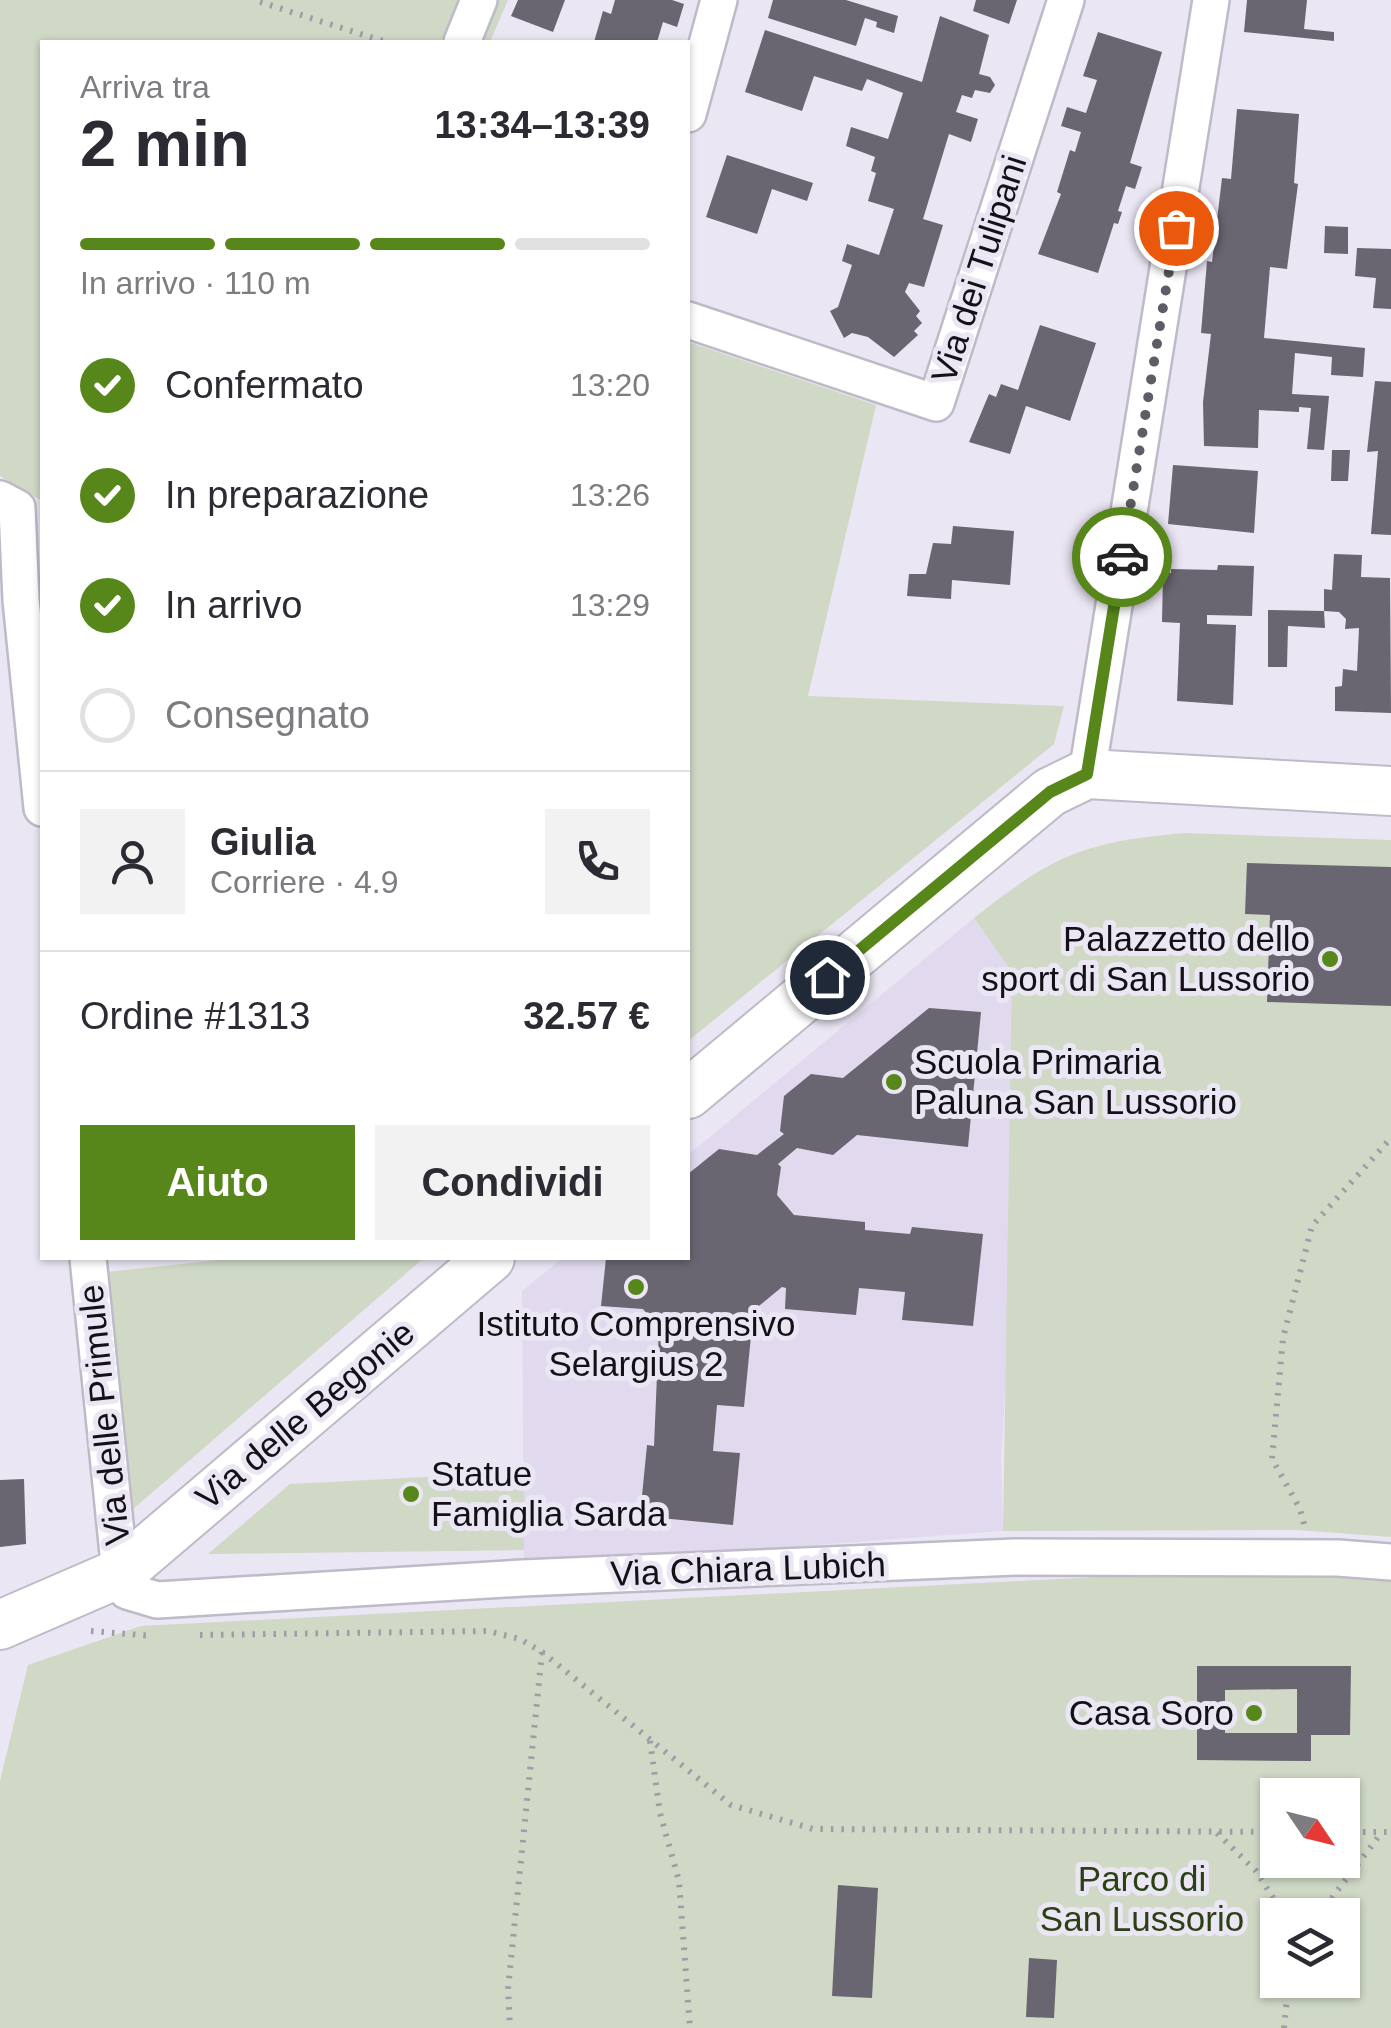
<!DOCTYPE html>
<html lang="it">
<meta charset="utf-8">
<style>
body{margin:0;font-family:Arial,sans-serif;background:#f2f2f3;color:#2b2b33;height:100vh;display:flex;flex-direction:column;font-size:38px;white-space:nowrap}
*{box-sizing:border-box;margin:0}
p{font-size:32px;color:#7c7c81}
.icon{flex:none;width:55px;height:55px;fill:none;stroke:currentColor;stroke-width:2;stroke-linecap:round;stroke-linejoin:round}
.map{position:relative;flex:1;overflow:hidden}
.drawer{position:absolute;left:40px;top:40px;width:650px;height:1220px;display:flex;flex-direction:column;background:#fff;border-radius:0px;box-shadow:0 2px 8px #0004}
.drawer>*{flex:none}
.needle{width:65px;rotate:125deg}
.tools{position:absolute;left:1260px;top:1778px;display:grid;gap:20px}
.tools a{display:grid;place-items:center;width:100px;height:100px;border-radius:0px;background:#fff;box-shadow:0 2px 8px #0004;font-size:50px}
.pin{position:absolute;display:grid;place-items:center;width:85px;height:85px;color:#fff;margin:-42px;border:5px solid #fff;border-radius:50%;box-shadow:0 2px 10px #0007}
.courier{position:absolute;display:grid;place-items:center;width:100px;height:100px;margin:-50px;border:8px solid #57871a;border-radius:50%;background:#fff;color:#222;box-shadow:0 2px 12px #0007}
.overview em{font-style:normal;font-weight:700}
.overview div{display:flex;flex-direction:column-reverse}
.overview{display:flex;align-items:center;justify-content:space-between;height:170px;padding:0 40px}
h1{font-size:65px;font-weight:700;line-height:75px}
.bar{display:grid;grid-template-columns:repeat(4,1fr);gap:15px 10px;align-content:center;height:120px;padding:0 40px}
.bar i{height:12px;border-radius:8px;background:#e1e1e2}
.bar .on{background:#57871a}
.bar p{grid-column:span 4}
.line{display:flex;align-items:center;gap:25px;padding:0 40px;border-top:2px solid #e1e1e2}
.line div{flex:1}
.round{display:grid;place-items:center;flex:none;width:105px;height:105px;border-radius:0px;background:#f2f2f3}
ol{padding:0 40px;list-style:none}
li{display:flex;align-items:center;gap:30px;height:110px}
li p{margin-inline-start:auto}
li .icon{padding:10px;border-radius:50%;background:#57871a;color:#fff;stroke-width:4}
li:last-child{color:#7c7c81}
li i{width:55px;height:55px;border:5px solid #e1e1e2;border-radius:50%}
.cta{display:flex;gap:20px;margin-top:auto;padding:20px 40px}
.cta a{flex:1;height:115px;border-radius:0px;background:#57871a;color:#fff;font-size:40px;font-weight:700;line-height:115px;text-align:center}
.cta a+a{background:#f2f2f3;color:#2b2b33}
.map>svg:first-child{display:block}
.built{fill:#e1daef}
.green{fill:#cfd9c6;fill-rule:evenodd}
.building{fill:#696571;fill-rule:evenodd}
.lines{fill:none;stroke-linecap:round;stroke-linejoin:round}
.street-casing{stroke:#bfbac8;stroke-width:40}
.secondary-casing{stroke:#bfbac8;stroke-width:52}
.path{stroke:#9f9ca6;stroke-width:6;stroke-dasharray:2.5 8;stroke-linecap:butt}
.street{stroke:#fff;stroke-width:35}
.secondary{stroke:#fff;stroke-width:48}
.done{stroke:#5e5c64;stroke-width:10;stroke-dasharray:0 18}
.route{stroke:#57871a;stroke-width:12}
.poi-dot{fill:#57871a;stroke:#eae6f4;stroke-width:4}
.labels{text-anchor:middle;stroke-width:10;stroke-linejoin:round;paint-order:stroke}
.street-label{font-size:35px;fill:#131116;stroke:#eae6f4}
.poi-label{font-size:35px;fill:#131116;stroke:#eae6f4;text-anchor:end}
.park-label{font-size:35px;fill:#2b4013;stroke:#eae6f4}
</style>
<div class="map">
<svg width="1391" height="2028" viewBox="0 0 1391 2028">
<rect width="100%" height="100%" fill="#eae6f4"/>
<path class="built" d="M974 918 1012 971 1011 1300 1001 1459 1003 1531 524 1567 522 1291 563 1258H688V1155Z"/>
<path class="green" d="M0 0H508L490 42H42V501L0 476Z
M688 342 876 405 808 696 1064 706 1054 744 688 1041Z
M1184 833 1391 840V1537L1297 1530 1003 1531 1012 972 974 918C1052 856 1083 842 1184 833Z
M237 1258H424L125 1516 107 1272Z
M524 1472V1550L208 1554 290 1484Z
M1391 1562V2028H0V1781L28 1665 141 1626ZM1278 1795H1342V1860H1278ZM1278 1915H1342V1980H1278Z"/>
<path class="building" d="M518 0H565L553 32 511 16Z
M615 0H672L684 4 677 27 663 22 657 42H594L603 11 611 14Z
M773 0H846L898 16 894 33 876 27 877 22 865 18 856 46 768 18Z
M976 0H1017L1009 24 973 11Z
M1247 0H1307L1304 29 1334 32V41L1244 32Z
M940 16 989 35 979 74 990 77 995 85 990 93 975 90 972 98 962 95 956 112 978 119 971 142 949 134 923 219 943 225 924 287 909 283 905 292 920 311 916 316 922 323 914 331 918 335 894 357 868 337 852 333 844 338 830 311 838 307 852 265 842 261 847 244 879 255 894 209 868 201 876 173 871 171 875 157 846 146 851 127 888 139 903 93 867 79 862 91 814 76 802 111 745 92 765 30 922 82Z
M1098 32 1162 52 1130 163 1142 167 1135 189 1126 186 1118 211 1122 212 1118 224 1114 223 1098 273 1038 254 1061 194 1057 192 1070 150 1075 152 1081 132 1061 126 1067 107 1086 113 1097 80 1083 76Z
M1237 109 1299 114 1294 183 1298 184 1287 269 1270 267 1264 338 1365 348 1363 377 1331 375 1332 357 1295 353 1292 394 1329 396 1324 450 1307 449 1311 408 1299 407V412L1259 410 1258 448 1204 446 1203 402 1211 334 1201 333 1207 261 1212 262 1222 178 1231 179Z
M727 155 813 183 807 201 772 189 757 234 706 217Z
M1325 226 1348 227V254L1324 253Z
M1357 248 1391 249V309L1373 308 1376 278 1355 276Z
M1040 325 1096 343 1070 421 1026 406 1010 454 969 442 989 394 996 397 1001 384 1018 390Z
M1375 381 1391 382V535L1371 534 1378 451 1367 452Z
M1332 450H1350L1348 481H1331Z
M1173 465 1258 471 1254 533 1168 524Z
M953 526 1014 531 1010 585 952 580 951 599 907 596 909 574H926L933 543 951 544Z
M1334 554 1362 555 1361 577 1390 578 1391 713 1335 711V687L1342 686 1343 669 1357 671 1359 628 1345 629 1346 619 1339 612 1324 611V589L1332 590Z
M1218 565 1254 566 1252 616 1207 615V624L1236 625 1233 705 1177 701 1180 623 1162 622 1163 573H1171V569L1217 570Z
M1268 610 1324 611 1325 628 1288 626 1287 667H1268Z
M1247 863 1391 867V1006L1267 1002 1270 915 1245 914Z
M929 1008 981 1012 968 1147 857 1135 833 1155 797 1148 778 1164 781 1167 777 1195 794 1215 865 1222V1230L910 1234 912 1227 983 1234 973 1326 902 1320 905 1292 859 1288 856 1315 785 1309 786 1288 782 1287 731 1329 730 1334 751 1336 744 1407 717 1405 713 1451 740 1453 733 1525 640 1516 647 1445 654 1446 659 1328 643 1309 601 1306 606 1258H688V1174L719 1149 757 1155 784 1134 780 1131 784 1096 811 1074 843 1078Z
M24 1479 26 1544 0 1547V1480Z
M1197 1666H1351L1350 1735H1311V1761L1197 1760ZM1297 1689V1733H1225V1690Z
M838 1885 878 1888 872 1998 832 1996Z
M1029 1958 1057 1960 1054 2018 1026 2017Z"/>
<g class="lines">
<g class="street-casing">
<path id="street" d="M462 42 479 0
M688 114 719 0
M688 320 936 403 1066 0
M0 499 17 508 21 600 42 808
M1087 774 1211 0
M88 1258 120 1573 127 1591 157 1600 523 1578 1015 1557 1338 1558 1391 1562"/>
</g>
<g class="secondary-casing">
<path id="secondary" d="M688 1094 1050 792 1087 774 1391 791
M0 1625 120 1573 490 1258"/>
</g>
<path class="path" d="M260 2 386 42
M1304 1524 1300 1509 1272 1459 1283 1338 1312 1226 1391 1138
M91 1631 153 1636
M200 1635 488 1631 520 1639 542 1652 508 1989 510 2028
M542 1652 731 1805 813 1829 1278 1832
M650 1741 660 1813 679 1881 690 2028
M1342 1832H1391
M1217 1833 1256 1871 1284 1915
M1319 1915 1382 1832
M1284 2028 1289 1980"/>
<use href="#street" class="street"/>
<use href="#secondary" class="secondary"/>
</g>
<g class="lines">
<path class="done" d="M1122 557 1176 228"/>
<path class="route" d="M827 977 1050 792 1087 774 1122 557"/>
</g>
<g class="poi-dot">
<circle cx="1330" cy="959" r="10"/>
<circle cx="894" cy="1082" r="10"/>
<circle cx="636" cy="1287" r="10"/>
<circle cx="411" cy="1494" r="10"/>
<circle cx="1254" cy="1713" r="10"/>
</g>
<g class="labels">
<g class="street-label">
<text transform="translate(979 269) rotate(-72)" y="12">Via dei Tulipani</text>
<text transform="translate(104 1415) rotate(-96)" y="12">Via delle Primule</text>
<text transform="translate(305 1415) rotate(-40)" y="12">Via delle Begonie</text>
<text transform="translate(748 1569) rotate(-2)" y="12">Via Chiara Lubich</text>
</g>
<g class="poi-label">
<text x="1310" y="951">Palazzetto dello<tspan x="1310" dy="40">sport di San Lussorio</tspan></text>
<text x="914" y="1074" text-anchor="start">Scuola Primaria<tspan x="914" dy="40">Paluna San Lussorio</tspan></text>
<text x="636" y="1336" text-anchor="middle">Istituto Comprensivo<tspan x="636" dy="40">Selargius 2</tspan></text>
<text x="431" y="1486" text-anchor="start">Statue<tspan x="431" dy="40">Famiglia Sarda</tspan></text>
<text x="1234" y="1725">Casa Soro</text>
</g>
<g class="park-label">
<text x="1142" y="1891">Parco di<tspan x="1142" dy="40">San Lussorio</tspan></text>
</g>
</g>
</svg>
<div class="tools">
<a><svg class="needle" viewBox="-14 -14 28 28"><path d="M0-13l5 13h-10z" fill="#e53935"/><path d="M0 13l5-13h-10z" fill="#7c7c81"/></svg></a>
<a><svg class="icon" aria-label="layers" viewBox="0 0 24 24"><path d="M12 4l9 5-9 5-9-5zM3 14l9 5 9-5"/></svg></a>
</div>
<div class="pin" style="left:1176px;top:228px;background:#ea580c"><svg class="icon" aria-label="bag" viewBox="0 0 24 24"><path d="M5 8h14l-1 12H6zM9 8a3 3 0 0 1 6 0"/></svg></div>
<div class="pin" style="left:827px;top:977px;background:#1f2937"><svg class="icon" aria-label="home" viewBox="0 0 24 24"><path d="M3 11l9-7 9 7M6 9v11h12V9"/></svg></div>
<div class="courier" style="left:1122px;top:557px"><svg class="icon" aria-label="car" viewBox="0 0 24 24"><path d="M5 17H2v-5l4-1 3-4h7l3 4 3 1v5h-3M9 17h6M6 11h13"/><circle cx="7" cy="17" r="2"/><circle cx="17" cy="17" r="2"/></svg></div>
<section class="drawer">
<div class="overview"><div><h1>2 min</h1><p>Arriva tra</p></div><em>13:34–13:39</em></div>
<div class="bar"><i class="on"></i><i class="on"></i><i class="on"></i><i></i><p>In arrivo · 110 m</p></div>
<ol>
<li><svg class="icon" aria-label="check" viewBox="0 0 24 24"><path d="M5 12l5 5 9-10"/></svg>Confermato<p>13:20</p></li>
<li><svg class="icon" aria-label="check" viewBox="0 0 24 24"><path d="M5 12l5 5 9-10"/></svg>In preparazione<p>13:26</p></li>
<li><svg class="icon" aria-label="check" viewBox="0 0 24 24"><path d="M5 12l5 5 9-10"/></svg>In arrivo<p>13:29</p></li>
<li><i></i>Consegnato</li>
</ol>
<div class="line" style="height:180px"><a class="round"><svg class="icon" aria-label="person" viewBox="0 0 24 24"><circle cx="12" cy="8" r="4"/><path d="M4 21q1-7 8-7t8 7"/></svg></a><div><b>Giulia</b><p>Corriere · 4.9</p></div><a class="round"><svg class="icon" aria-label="phone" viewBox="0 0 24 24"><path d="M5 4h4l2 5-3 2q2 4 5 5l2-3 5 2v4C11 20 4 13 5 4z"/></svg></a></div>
<div class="line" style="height:130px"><div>Ordine #1313</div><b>32.57 €</b></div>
<div class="cta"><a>Aiuto</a><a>Condividi</a></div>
</section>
</div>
